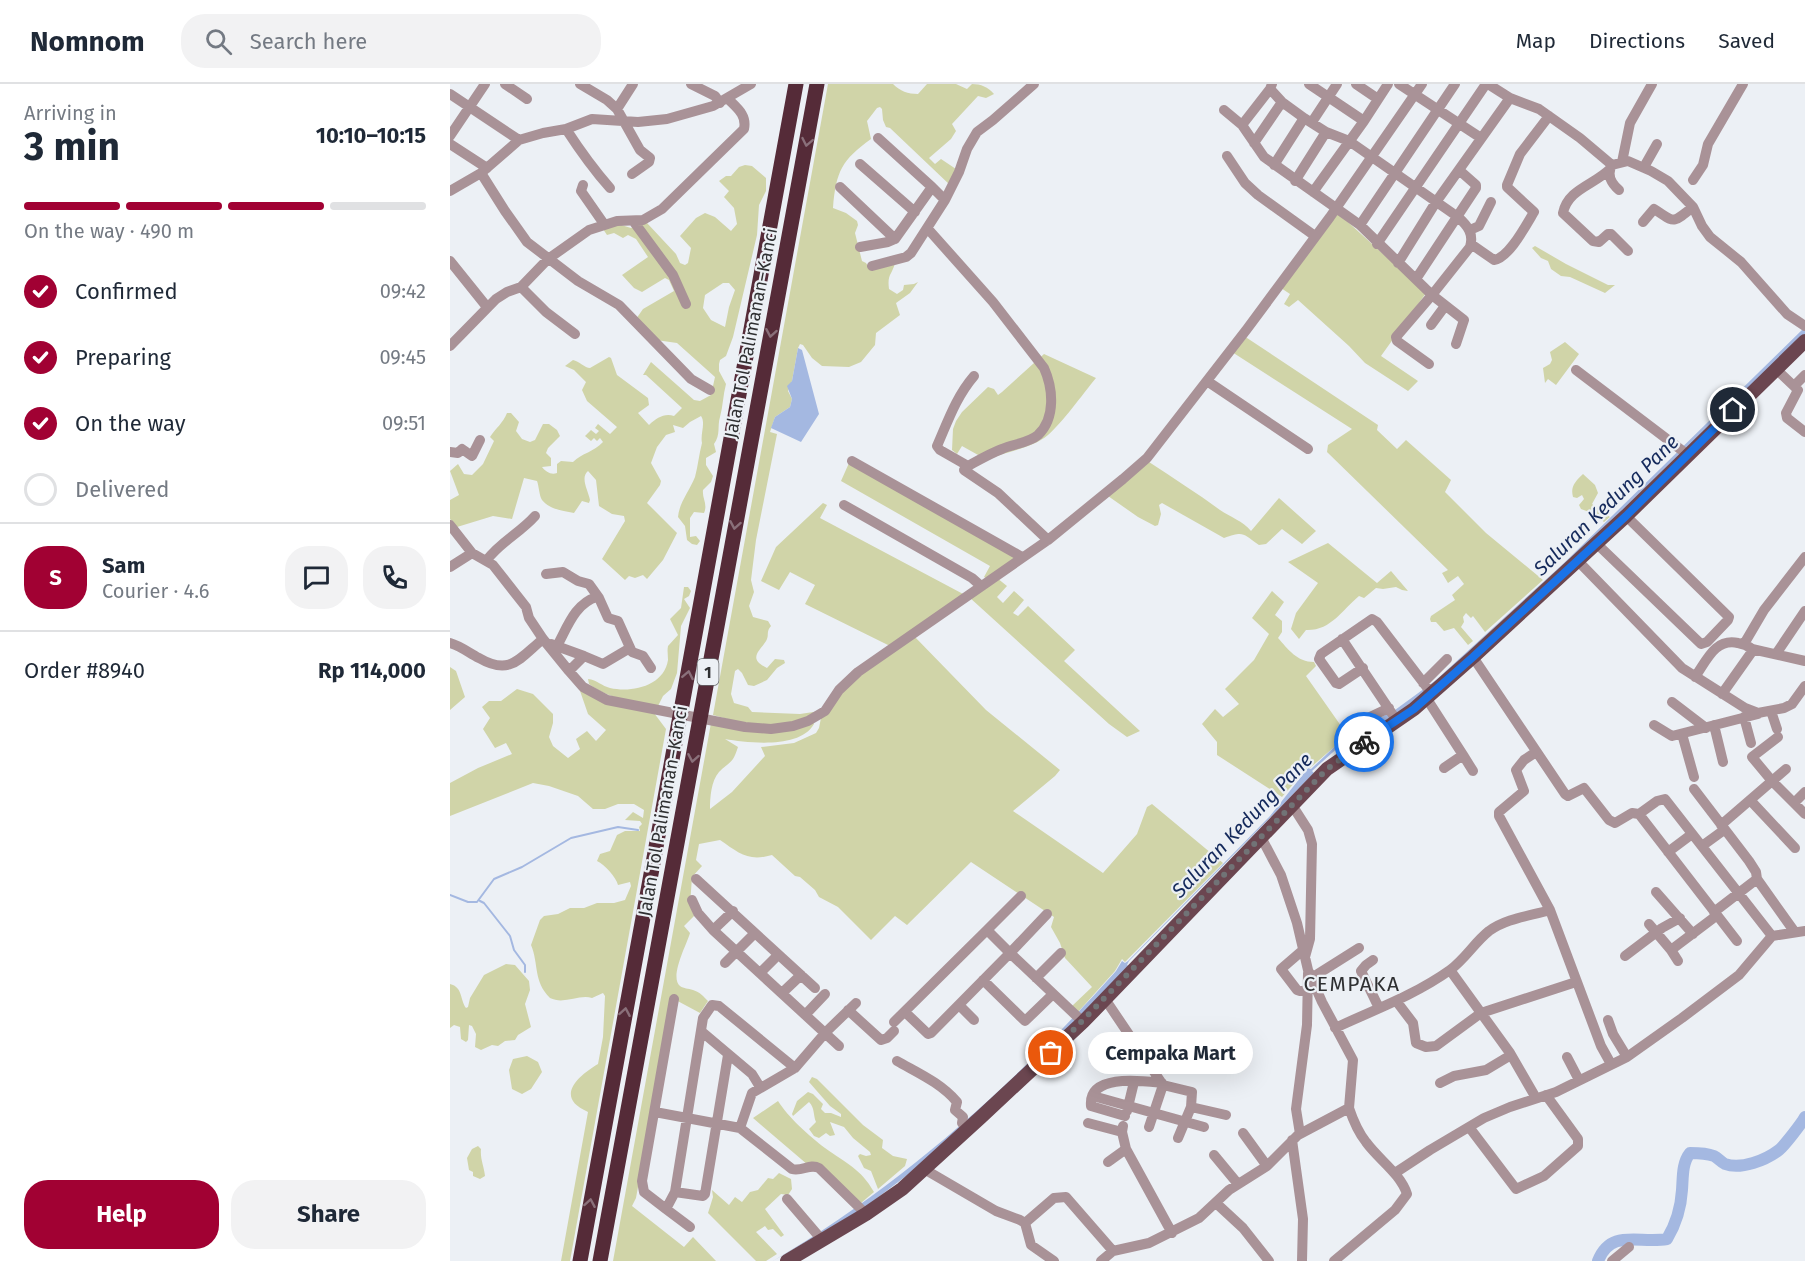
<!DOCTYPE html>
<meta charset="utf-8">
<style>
body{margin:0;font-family:"Fira Sans",sans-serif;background:#f2f2f3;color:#1f2937;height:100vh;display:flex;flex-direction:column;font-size:22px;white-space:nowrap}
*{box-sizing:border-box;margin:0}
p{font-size:20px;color:#747a83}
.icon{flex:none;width:33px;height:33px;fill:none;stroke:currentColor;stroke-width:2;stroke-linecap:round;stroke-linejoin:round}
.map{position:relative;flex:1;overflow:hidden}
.sheet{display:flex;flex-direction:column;background:#fff;width:450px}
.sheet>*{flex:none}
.pin{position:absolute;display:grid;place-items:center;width:51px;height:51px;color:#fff;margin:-26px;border:3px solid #fff;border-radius:50%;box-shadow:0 2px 6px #0007}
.courier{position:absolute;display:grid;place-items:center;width:60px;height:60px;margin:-30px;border:4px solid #1a73e8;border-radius:50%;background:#fff;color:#222;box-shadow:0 2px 8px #0007}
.bubble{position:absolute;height:42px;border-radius:21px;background:#fff;box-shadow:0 6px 24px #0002;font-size:20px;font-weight:700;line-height:42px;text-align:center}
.overview em{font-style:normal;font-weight:700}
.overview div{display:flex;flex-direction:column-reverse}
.overview{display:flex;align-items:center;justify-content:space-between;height:102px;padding:0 24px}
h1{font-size:39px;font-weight:700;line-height:45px}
.bar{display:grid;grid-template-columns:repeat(4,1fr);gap:9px 6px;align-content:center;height:72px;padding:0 24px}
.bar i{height:8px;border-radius:4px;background:#e0e1e3}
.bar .on{background:#a10133}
.bar p{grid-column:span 4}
.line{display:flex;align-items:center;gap:15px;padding:0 24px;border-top:2px solid #e0e1e3}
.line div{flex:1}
.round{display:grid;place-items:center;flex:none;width:63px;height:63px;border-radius:24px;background:#f2f2f3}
ol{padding:0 24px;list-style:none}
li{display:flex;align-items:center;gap:18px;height:66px}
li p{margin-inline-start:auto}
li .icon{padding:6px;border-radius:50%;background:#a10133;color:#fff;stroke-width:4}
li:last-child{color:#747a83}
li i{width:33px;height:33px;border:3px solid #e0e1e3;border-radius:50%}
.cta{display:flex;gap:12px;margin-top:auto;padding:12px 24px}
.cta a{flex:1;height:69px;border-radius:24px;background:#a10133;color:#fff;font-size:24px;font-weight:700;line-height:69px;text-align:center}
.cta a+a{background:#f2f2f3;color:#1f2937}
header{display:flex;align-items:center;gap:36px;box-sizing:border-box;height:84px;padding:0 30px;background:#fff;border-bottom:2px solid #e0e1e3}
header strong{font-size:28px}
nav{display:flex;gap:33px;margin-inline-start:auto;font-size:21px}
.search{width:420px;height:54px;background:#f2f2f3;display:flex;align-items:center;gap:15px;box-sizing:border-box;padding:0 21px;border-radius:24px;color:#747a83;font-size:22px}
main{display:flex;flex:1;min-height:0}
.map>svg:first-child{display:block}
.green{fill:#d0d4a8;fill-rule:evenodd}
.water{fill:#a4b8e1}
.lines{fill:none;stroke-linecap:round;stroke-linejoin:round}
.stream{stroke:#a4b8e1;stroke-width:2}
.river{stroke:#a4b8e1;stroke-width:12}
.minor{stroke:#a99297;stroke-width:10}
.major{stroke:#6b4650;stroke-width:14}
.highway{stroke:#552b38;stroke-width:15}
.oneway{stroke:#8a707a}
.done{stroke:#717376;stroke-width:6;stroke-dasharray:0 10.8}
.route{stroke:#1a73e8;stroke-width:8}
.labels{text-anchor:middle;stroke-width:4.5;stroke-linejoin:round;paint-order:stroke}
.shield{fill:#ecf0f5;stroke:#686a6c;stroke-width:1.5}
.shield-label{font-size:16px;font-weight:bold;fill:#2f3032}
.street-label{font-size:18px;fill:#2f3032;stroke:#ecf0f5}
.water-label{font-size:20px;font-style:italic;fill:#14295b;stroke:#ecf0f5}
.quarter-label{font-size:21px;letter-spacing:1.5px;fill:#2f3032;stroke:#ecf0f5}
</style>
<header>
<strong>Nomnom</strong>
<div class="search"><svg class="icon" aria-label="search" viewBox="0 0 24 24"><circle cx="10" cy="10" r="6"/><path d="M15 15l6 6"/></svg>Search here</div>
<nav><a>Map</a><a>Directions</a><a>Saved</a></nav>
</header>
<main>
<section class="sheet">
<div class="overview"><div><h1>3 min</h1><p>Arriving in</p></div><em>10:10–10:15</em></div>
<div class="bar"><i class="on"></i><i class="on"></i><i class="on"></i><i></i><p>On the way · 490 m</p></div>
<ol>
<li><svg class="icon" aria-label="check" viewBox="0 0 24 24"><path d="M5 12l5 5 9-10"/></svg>Confirmed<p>09:42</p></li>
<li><svg class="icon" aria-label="check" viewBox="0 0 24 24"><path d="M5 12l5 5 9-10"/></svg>Preparing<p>09:45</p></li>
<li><svg class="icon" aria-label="check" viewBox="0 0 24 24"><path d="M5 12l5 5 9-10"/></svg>On the way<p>09:51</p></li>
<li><i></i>Delivered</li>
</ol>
<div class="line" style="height:108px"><b class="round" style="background:#a10133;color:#fff">S</b><div><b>Sam</b><p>Courier · 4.6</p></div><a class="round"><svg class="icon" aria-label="chat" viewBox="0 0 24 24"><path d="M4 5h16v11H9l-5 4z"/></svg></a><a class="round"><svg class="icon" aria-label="phone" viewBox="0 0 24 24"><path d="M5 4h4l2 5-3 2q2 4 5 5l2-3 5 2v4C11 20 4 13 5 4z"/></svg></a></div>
<div class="line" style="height:78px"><div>Order #8940</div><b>Rp 114,000</b></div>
<div class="cta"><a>Help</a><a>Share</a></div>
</section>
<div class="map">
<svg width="1355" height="1177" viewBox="0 0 1355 1177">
<rect width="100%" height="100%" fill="#ecf0f5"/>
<path class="green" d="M378 0H443C450 7 458 10 468 10L477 0H506L517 5 522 0C531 0 538 3 544 10L536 14 528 12 502 40 506 47 501 55 479 74 485 80 491 75 506 85 501 102 440 44 436 43 433 36 432 25 430 23 427 24 417 37 421 55C392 76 386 87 383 124L396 129 407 137 408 141 405 149 412 177 416 179 419 184 445 179C442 191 437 190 439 205L447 210 453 206 454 201 464 200 468 198 460 209 446 219 450 231 426 249 425 261 411 278 399 283 372 282 362 274 353 261 350 260 348 264 342 297 338 307 342 315 340 323 325 333 320 348 327 350 306 456 301 496 304 508 299 522 303 533 318 537 321 542C316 548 319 550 317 555 313 565 295 574 317 584L325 575 334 576 335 579 327 584 317 596 304 602 298 601 292 589 288 585 285 587 281 610 284 619 298 623 302 628 350 630 370 627 343 639 303 642 263 631Z
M295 81 302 82 316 94V107L309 121 307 151 283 253 276 272 270 276 269 280V287L276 300C273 311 273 322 270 333 267 343 271 350 264 360L266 368 256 374V381L263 392 261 398 253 406C252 415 258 420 254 429L244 428 240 434V453L246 452 250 457 247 461 242 460 237 456 235 442 228 433C229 419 240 406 245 393 248 382 249 370 252 359 250 350 256 339 251 332L240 338 233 344 223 341 225 348 216 351 207 363 201 379 211 397 210 401 197 419 227 449 213 476 197 495 193 491 185 494 179 492 175 496 152 475 175 437 174 432 162 430 149 422 146 396 138 387C130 394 138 406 140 416L139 419 132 417 124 429C113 427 99 425 92 416 89 411 89 402 87 397L74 394 62 435 43 432 7 443 0 435V416L9 411 0 387 8 380 14 390 22 391 33 380 44 357 40 353C46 344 53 339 57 329H61L69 338 66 347 72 355 80 358 85 356 93 340H99L107 346 110 352 98 364 96 369 101 374V382L92 383C96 388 101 391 107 389V380L111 377 123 378C132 369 144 368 153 358L150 354 147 357 144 354 141 357 135 352 141 346 146 350 149 347 145 344 148 340 160 350 167 343 137 317 132 306 136 298 124 286 115 282 123 276C129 277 135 284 140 284L159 273 161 274 167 291 198 314 199 321 188 329 199 341C207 334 214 329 224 332L232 324 196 291H193L201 278 244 316 250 317 261 311 265 293 227 259 206 256 186 235 193 225 224 207 219 196 215 194 192 208 184 204 172 191 198 173 186 155 178 151 173 154 164 149 157 151 153 145 168 140 181 144 191 139H197L226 170 230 179 235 181 238 179 241 164 230 152 246 134 255 129 265 133 281 147 287 140 284 124 274 113 279 107 269 97 276 92H281L289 83ZM273 199H279L285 206 279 223 275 243 261 236 253 224 255 211Z
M888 129 976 209 931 272 968 297 958 307 915 279 899 262 848 216 839 223 834 220 840 210 831 204Z
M1085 162 1116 180 1158 201H1165L1155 209 1120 193 1111 192 1101 185 1098 177 1091 174 1082 164Z
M794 252 928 341 927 346 947 365 956 356 1001 396 995 408 1036 449 1093 496 1035 548 1023 532 1021 534 1016 529 1013 533 1014 538 1011 543 1023 557 1018 561 1004 544 994 547 986 538H981L980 535 981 532 1005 516 1002 511 1014 500 1008 492 998 499 992 489 998 486 877 368 878 361 902 345 782 268Z
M1115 258 1129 270 1106 301 1098 295 1095 299 1093 284 1100 280 1102 276 1100 268Z
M594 270 646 294C632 311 613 338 598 351 581 365 556 367 537 376L512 362 507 370 502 366 503 345 506 337 512 328 538 303 544 305 548 311 552 308Z
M699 378C723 394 747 409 770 426 780 433 793 437 801 447L829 414 866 447 852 460 832 445 816 460 809 461C792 449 794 447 774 454L712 419 709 421 711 430 708 441 705 442 688 433 658 412Z
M399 379 568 474 538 495 534 493 540 482 391 397Z
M1133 390 1145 401 1148 409 1142 420 1160 433 1154 438 1142 429 1131 425 1129 421 1134 415 1132 411 1127 414 1123 413C1120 402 1126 397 1133 390Z
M373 419 377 421 370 434 515 511 440 562 355 520 365 501 340 488 329 506 311 497 326 463Z
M878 459 927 499 941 487 958 507 952 506 946 503 933 505 926 504 914 514 909 512C892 526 881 547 856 546L849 555 841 545 846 529 868 499 838 478Z
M547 494 557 502 547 513 553 519 564 507 574 516 563 529 568 532 578 522 625 566 614 577 690 647 677 653 659 640 519 513Z
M234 503H238L241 507 239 512 234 515 240 524 231 542 227 589 221 605 213 612 208 622C184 618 159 615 139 600L138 595C147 596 152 602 160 604 182 609 214 602 218 576 218 571 217 567 218 562L228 551 220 535 231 524Z
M822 507 834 518 825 531 832 537V548L828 554C838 565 847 578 864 578L866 582 856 592 896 649 890 658 860 684 858 683 832 713 767 671V658L752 640 765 625 773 633 789 620 775 605 804 576 819 550 802 534Z
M464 552 536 626 610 686 605 692 563 727 653 789 687 750 697 723 702 720 773 779 677 876 675 878 672 875 665 887 628 928 622 922 642 903 615 874 610 859 601 843 604 833 521 778 457 841 445 832 421 856 388 823 369 813 365 806 350 793 345 792 322 771C298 778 289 769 270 756L249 760 246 776 252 782 242 793 240 821 244 832 234 842 240 849C237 860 219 893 230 902 234 905 238 904 243 906 250 908 254 913 258 917L250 929 222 914 186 1114 182 1122 234 1163 243 1153 266 1177H163L261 639 287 644 363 638 364 640C350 665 299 659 275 655L288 663C282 681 281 676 269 688 261 697 260 714 260 725L282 708 315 672 311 663 344 659 366 649 369 644 371 634 399 599Z
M0 583 6 587 15 613 0 626Z
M129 604 204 629 216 645 120 1177H111L138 1028C105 1014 126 993 148 980L153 953 155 912 153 909 142 914C129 910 114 921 100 914 83 897 89 880 81 861L90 836 94 832 108 830 120 824H134L147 819H164L175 816 181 802 180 798 168 801C166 793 155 781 147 777L150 770 160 767 167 751 175 747H190L189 743 192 740 190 737 175 736 183 728 193 734 194 726 184 720H168L155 725H143L128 712 99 702 83 699 0 732V699L28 684 62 670 56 659 45 664 33 645 40 634 32 623 39 617H51L67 605 83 610 103 630V639L99 653 103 662 118 674 130 665 126 655 137 647 146 657 156 646 138 630Z
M56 880 65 881 79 897 80 906 75 920 81 943 68 951 65 956 55 957 48 962 42 961 31 966 25 963 26 950 22 942 19 941 18 956 16 958 11 955 10 943 4 941 0 944V900C13 903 10 916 16 924L18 923 20 914 34 891Z
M77 972 88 978 92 988 81 1005 72 1010 62 1005 59 986 63 975Z
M362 993 367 995 413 1041 433 1056 432 1064 443 1072 457 1075 455 1082 428 1105 421 1087 414 1084 408 1072 410 1070 416 1072 421 1071 420 1068 403 1054 394 1043 380 1038 385 1051 380 1052 376 1049 369 1054 364 1052 359 1045 366 1038C363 1031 365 1024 359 1018L343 1032 342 1030 347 1017 358 1008 363 1010 373 1020 371 1025 375 1029H381L391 1033V1030L380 1022 359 998Z
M328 1017C338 1033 359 1052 375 1064 396 1079 411 1085 424 1108L411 1119 358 1081 303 1034Z
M28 1062 31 1065C30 1075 34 1082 35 1092L30 1095 23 1092V1088L19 1086 17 1074 22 1065Z
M329 1089 341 1095 342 1105 338 1111 331 1110 315 1125 334 1151 331 1153 323 1145 318 1146 315 1142 306 1148 327 1170 316 1177H306L258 1129 263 1113 262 1106 279 1121 285 1113 292 1118 300 1108 308 1106 318 1094 323 1095Z"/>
<path class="water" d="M1355 243V250L1177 425 989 599 937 636 892 660 862 687 864 689 679 877 677 881 680 883 633 932 460 1089 414 1124 323 1177C452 1101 566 999 666 887L672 877 675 879 678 877 820 732 858 684 861 685 897 651 945 626 986 596 1114 479Z
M348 264 352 266 369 330 351 358 321 344 325 333 340 323 342 315 337 302 342 297Z"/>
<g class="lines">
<path class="stream" d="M0 811 18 818H27L44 795 72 783 121 754 168 743 188 746
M30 817 34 819 60 852 64 866 75 881V888"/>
<path class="river" d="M1148 1177C1161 1144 1189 1160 1217 1155 1226 1140 1231 1123 1232 1106 1233 1093 1232 1079 1240 1069 1248 1069 1256 1069 1264 1072 1268 1074 1271 1078 1275 1080 1291 1086 1316 1076 1329 1066 1334 1062 1352 1039 1355 1033"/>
<path class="minor" d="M55 0 77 15
M130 0 157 16 167 25
M241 0 265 12 270 19
M822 0 820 5 832 18 854 34 876 48 899 57 1008 133C1018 142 1024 150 1020 163L982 211 1014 236 1006 260
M859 0 914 37
M906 0 928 15
M949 0 1031 54
M1038 0 1060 14 1089 25 1130 54 1162 81 1178 77 1201 87 1218 97 1243 123 1252 142 1260 153 1291 178 1337 230 1355 242
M0 10 69 56
M774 26 792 41 814 73 910 141 982 211 946 253 947 257 979 280
M862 38 887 0
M792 41 820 5
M116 45C129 65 144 86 160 104
M0 52 35 0
M428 54 482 103
M804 59 832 18
M0 60 37 84
M777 72 795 99 808 111 865 152
M1172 78 1180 39 1202 0
M410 80 465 128
M824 81 854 34
M1162 81C1156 91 1162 100 1169 106
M1194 83 1207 60
M1160 85C1144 101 1118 105 1113 129L1143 157 1149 158 1158 150H1161L1178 167
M31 89 55 127 77 158 128 197 169 221 241 295 260 306
M182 90 199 78 200 74 190 66 167 25 183 0
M1243 96 1253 81 1258 60 1293 0
M845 97 876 48
M133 101 131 107 154 140
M390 103 445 155
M0 107 31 89 69 56 93 49 116 45 142 35 188 38 217 35 263 22 301 0
M863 108 914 37 938 0
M184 138 223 191 236 220
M1193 138 1204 125C1225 138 1221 141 1243 123
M910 141 1005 0
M478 145 543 218 594 284C603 304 606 334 588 351 579 359 563 360 552 365 541 369 529 376 518 382L514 386 548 409 598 456
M1020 146 1029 142 1041 118
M927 160 1036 0
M1021 160 1044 176C1059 174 1076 141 1084 128L1057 103V101L1070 70 1099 32
M410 163 438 158 445 155 482 103 495 116
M0 177 37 223
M948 179 986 118 1060 14
M422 182 456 173 461 169 495 116 509 88 517 65 527 48 543 36 584 0
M966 195 1026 104V101L1009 86
M71 203 96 228 125 250
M981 241 995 222
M0 262 46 215 57 208 71 203 98 175 139 146 167 137 193 136 212 125 294 45C297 31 287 24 278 15
M1326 285 1348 306 1336 329 1337 334 1355 348
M1126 286 1238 371
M757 297 858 365
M1344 302 1355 291
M0 368 8 369 12 365 22 372 30 356
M402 377 572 473
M518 382 490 366 487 362C498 337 506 313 524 292
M394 421 522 494 531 502
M0 441 22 469 43 481 76 523 79 534 93 555 119 587 133 603 157 616 295 643 321 645 343 642 358 637 375 627 389 606 408 588 598 456 673 395 697 374 797 245 880 133 972 0
M1146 459 1251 560 1257 558 1278 536 1279 533 1176 432
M37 476C49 459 70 449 85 432
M1127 476 1232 584 1295 624 1308 629 1334 624 1342 620 1355 602
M0 483 22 469
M96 490 113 488 128 497 139 500 149 514
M892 555 947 637
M0 559C11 562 19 569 29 574 60 592 69 575 93 555
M101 560 134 572 119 587
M1294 560 1314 526 1355 473
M107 562C117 544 125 519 147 513L149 514 158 534 168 537 182 568 193 572 201 584
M1302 565 1355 577
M1326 570 1355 527
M134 572 153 580 180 564
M1023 573 1115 710 1118 712 1134 704 1159 736 1165 739 1182 729 1189 730 1207 717 1215 715 1322 852
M913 584 889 600 886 599 869 575 871 570 922 535 927 538 982 610
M1245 593C1257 576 1265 554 1288 559 1294 560 1297 561 1302 565L1301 569 1272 610
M973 599 997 575
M977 615 1013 671 994 684
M1222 618 1256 644
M1321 627 1327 645
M1294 633 1301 659
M1204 641 1222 652 1308 630
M1264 641 1273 678
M901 642 939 624
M1232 650 1244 693
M1328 653 1302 673 1322 697 1355 730
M1086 668 1074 676 1066 686 1074 707 1049 728V732L1100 826 1151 962 1161 980
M1013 671 1023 687
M1244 705 1299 777 1306 788 1307 795 1264 828
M1300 716 1345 764
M1344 719 1355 708
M842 721 858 746 862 760 860 855 855 873
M1189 730 1287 857
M1271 741 1336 685
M811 753 831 791 847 839 858 886 872 918 903 976 899 1024
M1252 762 1274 746
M1218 768 1242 750
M246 795 365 904
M1307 795 1344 847
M1206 808 1243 850
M571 812 537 846 560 869 597 830
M242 816 248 829 263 846 389 962
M1199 840 1221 866 1266 832
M263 846 283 827
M853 866 831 885 847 906 850 907 858 906
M1221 866 1228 877
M1175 872 1212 844 1230 834
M923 876 916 881 911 887 929 924
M275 879 302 852
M1000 886 1060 969 1086 1014
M310 889 325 874
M863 893 909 864
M586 894 611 869
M533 896 575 937 603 910
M332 909 351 891
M655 915 713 1001 699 1043
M947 918 963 939 966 959 976 963 986 962 1031 929 1126 898
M509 921 524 936
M398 926 431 956 437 954 444 947
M455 928 478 950 481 949 560 869 633 938
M356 930 375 910
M1158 936 1163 950 1177 973
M444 938 537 846
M885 944C924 926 965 911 1000 886 1015 875 1025 858 1039 847 1057 834 1080 832 1100 826
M251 947 302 990 310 1003
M278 971 255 1110 253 1112 225 1108 253 934 262 921 269 922 345 984
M1117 973 1129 996
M447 977C468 989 491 999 507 1018L505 1026 513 1033 512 1039 518 1046
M990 999 1004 992 1036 986 1061 971
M713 1001 742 1008 741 1023
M643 1012 754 1043
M677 1027 684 998
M205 1028 290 1044 342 1085C352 1088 360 1079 369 1084L416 1130
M675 1032 641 1022C638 989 693 997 712 999
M638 1039 672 1048 673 1042
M1019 1043 1066 1105 1094 1092 1128 1062V1055L1096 1011
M290 1044 302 1009 345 984 376 948 406 919
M672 1048 676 1065 722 1149
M793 1049 817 1082
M850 1050 846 1025 857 941 858 889
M728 1054 741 1023 776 1031
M842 1056 853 1135 852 1177
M764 1071 788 1100
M658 1078 676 1065
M474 1085 546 1127 570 1136 575 1139 581 1161 604 1177
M945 1089 980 1066 1034 1034 1060 1023 1106 1008 1177 973 1232 934 1289 891 1322 852 1355 847
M225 1108 216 1125 240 1143
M337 1115 372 1156
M766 1119 793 1144 819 1177
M216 1125 194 1108 192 1097 224 915
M575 1139 604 1114 616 1113 663 1167
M651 1177 663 1167 699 1159 749 1134 779 1106 817 1082 848 1051 899 1024C903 1036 908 1048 916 1058 929 1076 950 1089 957 1110L945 1126 884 1177
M1162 1177 1179 1163"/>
<path class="major" d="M337 1177 416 1130 452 1105 531 1033 633 938 877 685 964 625 1023 573 1176 432 1355 257"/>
<path class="highway" d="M130 1177 346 0
M150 1177 367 0"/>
</g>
<defs><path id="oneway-chevron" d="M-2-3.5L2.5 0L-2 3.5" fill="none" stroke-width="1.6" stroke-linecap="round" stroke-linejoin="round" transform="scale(1.5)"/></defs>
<g class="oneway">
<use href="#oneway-chevron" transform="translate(357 58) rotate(101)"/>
<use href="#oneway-chevron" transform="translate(321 249) rotate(100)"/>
<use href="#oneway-chevron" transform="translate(285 441) rotate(100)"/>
<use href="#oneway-chevron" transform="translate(238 591) rotate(-79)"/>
<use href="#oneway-chevron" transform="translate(243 674) rotate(100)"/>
<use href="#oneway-chevron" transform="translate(175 928) rotate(-80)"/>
<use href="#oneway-chevron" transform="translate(140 1119) rotate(-80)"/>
</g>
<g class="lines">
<path class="done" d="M601 969 877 685 914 658"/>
<path class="route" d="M914 658 964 625 1023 573 1176 432 1283 326"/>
</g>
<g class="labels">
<rect class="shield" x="247.5" y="575" width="21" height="26" rx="4.5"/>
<g class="shield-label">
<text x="258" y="594">1</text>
</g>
<g class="street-label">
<text transform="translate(301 249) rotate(-79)" y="6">Jalan Tol Palimanan–Kanci</text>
<text transform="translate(213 727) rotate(-80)" y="6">Jalan Tol Palimanan–Kanci</text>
</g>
<g class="water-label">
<text transform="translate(1156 421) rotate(-44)" y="7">Saluran Kedung Pane</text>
<text transform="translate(792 741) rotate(-46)" y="7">Saluran Kedung Pane</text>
</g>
<g class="quarter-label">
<text x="902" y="907">CEMPAKA</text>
</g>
</g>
</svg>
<div class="pin" style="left:601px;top:969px;background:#ea580c"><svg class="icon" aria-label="bag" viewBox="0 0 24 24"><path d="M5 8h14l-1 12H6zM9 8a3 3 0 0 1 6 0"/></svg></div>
<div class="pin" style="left:1283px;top:326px;background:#1f2937"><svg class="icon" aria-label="home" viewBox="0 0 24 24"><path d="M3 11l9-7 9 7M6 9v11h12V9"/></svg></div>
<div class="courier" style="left:914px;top:658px"><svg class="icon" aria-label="bike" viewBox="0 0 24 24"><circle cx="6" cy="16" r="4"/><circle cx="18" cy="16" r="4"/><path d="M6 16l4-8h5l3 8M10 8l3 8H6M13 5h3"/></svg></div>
<div class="bubble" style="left:638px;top:948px;width:165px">Cempaka Mart</div>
</div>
</main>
